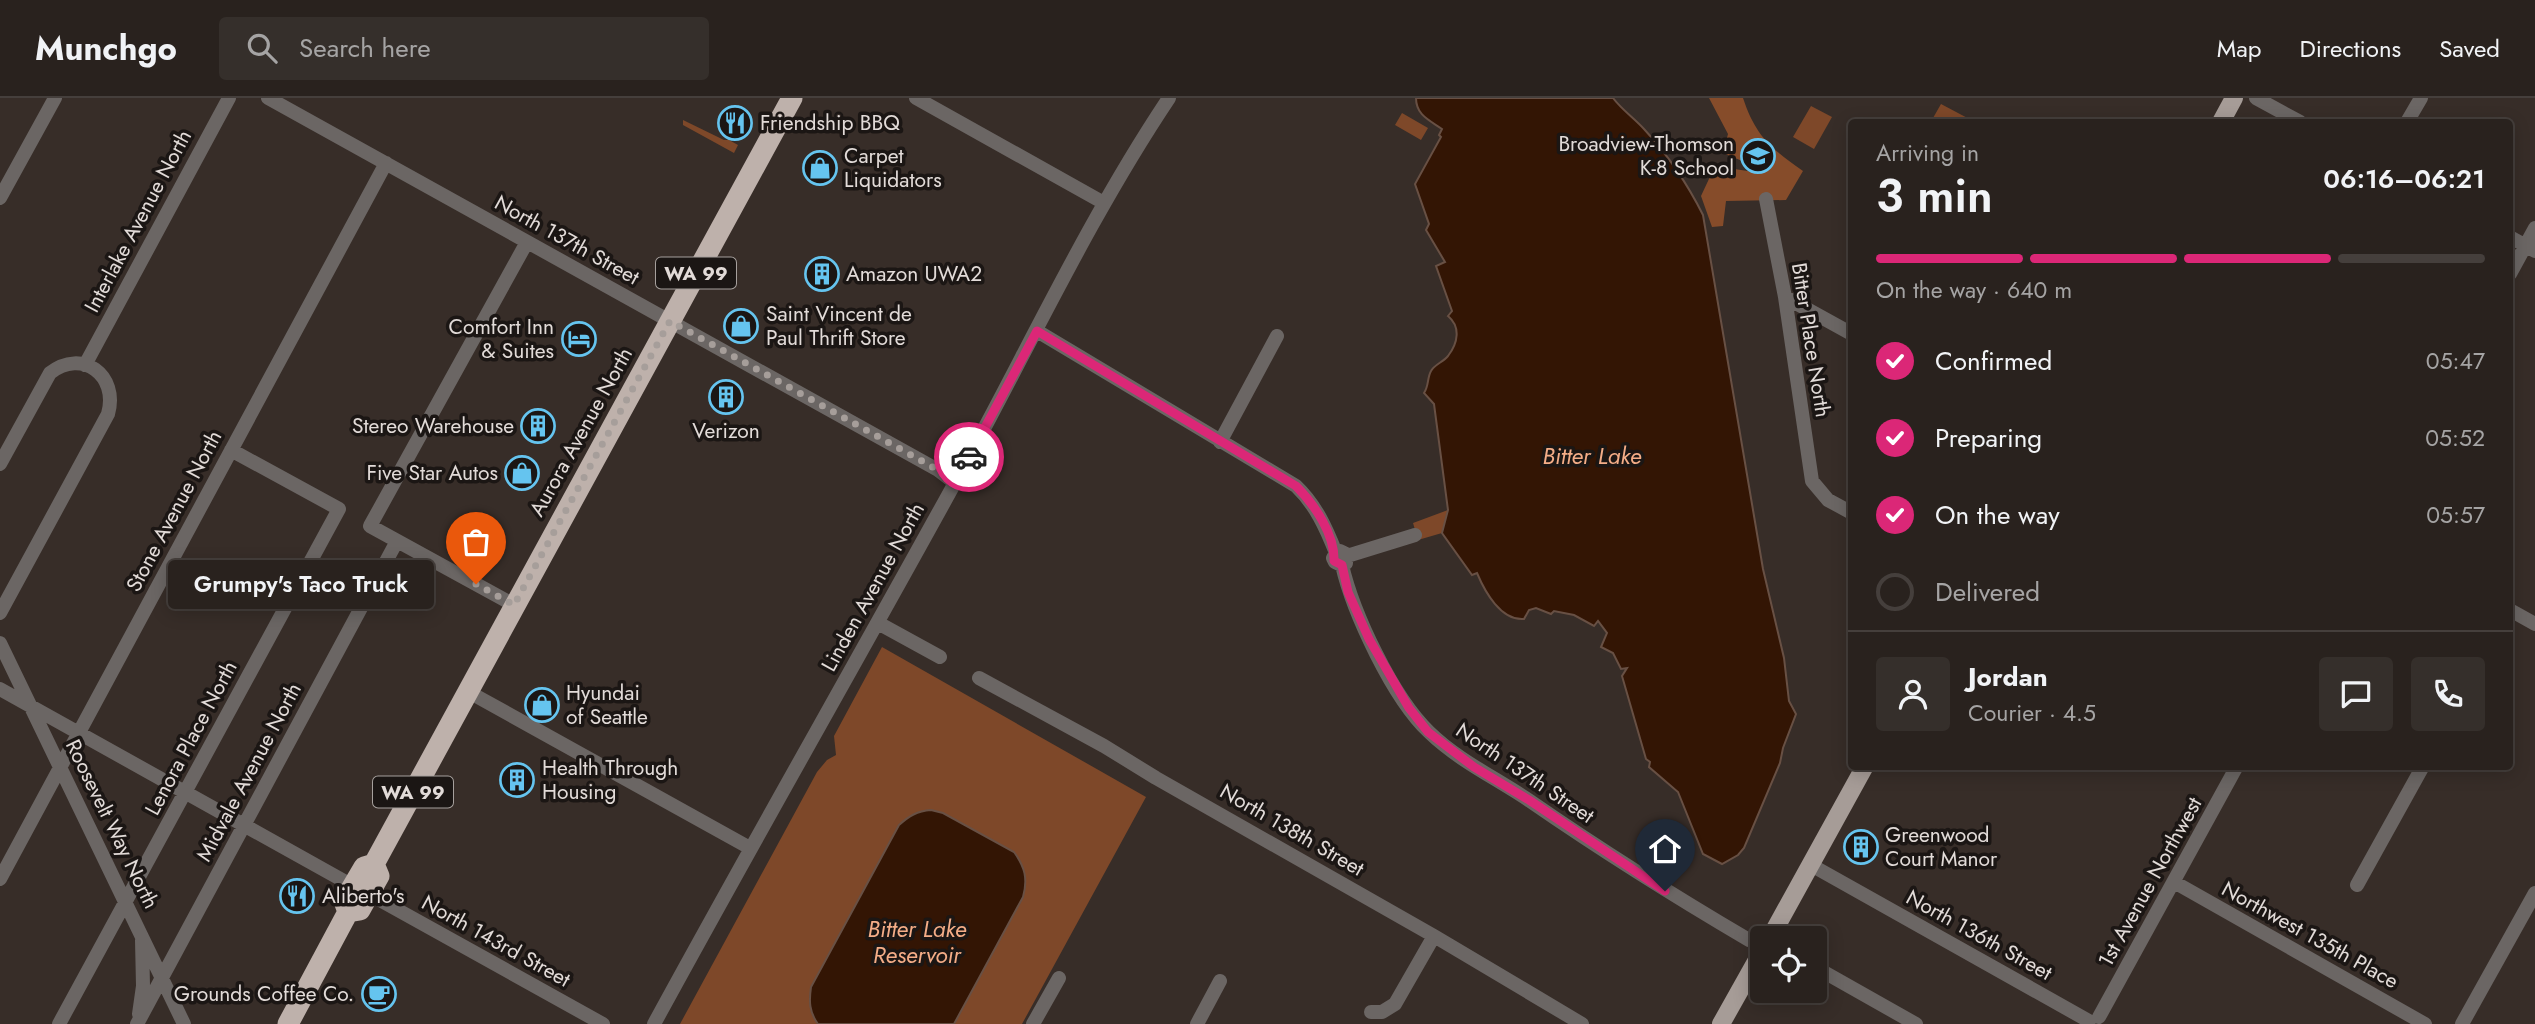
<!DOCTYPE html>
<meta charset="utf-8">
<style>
body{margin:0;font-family:Jost,sans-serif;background:#352f2b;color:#f1f3f6;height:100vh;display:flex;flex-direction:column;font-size:26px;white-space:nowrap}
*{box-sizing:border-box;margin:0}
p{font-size:23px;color:#a5a4a4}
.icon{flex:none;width:38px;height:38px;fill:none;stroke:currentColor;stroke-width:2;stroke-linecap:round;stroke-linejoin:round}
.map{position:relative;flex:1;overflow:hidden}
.details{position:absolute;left:1848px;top:21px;width:665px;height:651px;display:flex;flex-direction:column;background:#29221e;border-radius:7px;box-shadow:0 4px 18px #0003,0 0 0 2px #453f3c}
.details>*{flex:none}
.tools{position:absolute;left:1750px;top:828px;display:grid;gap:14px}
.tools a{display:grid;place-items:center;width:77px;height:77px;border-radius:7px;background:#29221e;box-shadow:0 4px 18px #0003,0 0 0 2px #453f3c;font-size:35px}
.pin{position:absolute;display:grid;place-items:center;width:60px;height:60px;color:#fff;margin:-72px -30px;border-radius:50% 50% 50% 0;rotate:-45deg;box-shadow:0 0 7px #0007}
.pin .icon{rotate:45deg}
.courier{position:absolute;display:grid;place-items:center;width:70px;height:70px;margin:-35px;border:5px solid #db2777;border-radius:50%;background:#fff;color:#222;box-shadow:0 2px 9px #0007}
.bubble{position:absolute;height:49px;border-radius:7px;background:#29221e;box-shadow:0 4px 18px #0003,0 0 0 2px #453f3c;font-size:23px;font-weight:600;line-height:49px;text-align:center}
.head em{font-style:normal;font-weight:600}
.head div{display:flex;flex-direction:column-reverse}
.head{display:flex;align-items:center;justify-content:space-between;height:119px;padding:0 28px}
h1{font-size:46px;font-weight:600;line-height:52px}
.bar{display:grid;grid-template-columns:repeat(4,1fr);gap:10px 7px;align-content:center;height:84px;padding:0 28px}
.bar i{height:9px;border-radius:5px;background:#453f3c}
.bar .current{background:#db2777}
.bar p{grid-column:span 4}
.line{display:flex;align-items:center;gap:18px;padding:0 28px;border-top:2px solid #453f3c}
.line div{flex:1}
.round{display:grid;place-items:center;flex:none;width:74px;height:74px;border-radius:7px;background:#352f2b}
ol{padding:0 28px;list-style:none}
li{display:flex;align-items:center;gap:21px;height:77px}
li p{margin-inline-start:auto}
li .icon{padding:7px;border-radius:50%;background:#db2777;color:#fff;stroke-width:4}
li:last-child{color:#a5a4a4}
li i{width:38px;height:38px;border:4px solid #453f3c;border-radius:50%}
header{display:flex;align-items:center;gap:42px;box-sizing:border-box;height:98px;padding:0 35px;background:#29221e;border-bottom:2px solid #453f3c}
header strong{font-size:33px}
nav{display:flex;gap:38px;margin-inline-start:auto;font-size:24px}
.search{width:490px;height:63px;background:#352f2b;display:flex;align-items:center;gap:18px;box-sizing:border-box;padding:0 24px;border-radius:7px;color:#a5a4a4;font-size:26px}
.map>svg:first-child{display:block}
.green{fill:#7e4829}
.forest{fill:#864c2a}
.water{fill:#331504;stroke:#685044;stroke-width:2}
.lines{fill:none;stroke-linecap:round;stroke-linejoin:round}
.minor{stroke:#6b6664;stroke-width:14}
.major{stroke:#a69c97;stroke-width:18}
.highway{stroke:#beb1ab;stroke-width:21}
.done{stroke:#a69e9a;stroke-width:7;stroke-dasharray:0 12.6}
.route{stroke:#db2777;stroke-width:9}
.labels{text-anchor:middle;stroke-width:7;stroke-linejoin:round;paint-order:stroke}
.shield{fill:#1b1614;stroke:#a6a09d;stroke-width:2}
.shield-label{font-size:19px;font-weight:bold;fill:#e2dbd8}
.poi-label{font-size:21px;fill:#e2dbd8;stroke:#1b1614;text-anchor:start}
.street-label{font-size:21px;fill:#e2dbd8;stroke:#1b1614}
.water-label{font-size:23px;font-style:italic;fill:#f4ad87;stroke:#1b1614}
</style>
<header>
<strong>Munchgo</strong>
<div class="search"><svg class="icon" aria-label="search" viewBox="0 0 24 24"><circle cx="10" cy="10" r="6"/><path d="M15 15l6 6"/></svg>Search here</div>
<nav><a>Map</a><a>Directions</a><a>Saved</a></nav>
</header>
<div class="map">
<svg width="2535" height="926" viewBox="0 0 2535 926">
<rect width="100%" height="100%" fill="#372d28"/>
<path class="green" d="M1941 6 1975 24H1941L1933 20Z
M1811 8 1832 19 1814 51 1793 39Z
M1402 15 1428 30 1421 42 1395 27Z
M683 22 724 42H729L738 47 734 55 683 27Z
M1448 412 1442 435 1418 442 1413 425Z
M882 549 1146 699 1022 926H954L1023 799 1014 754 943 715 899 727 811 889 809 903 818 926H680L817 674 827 662 836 657 834 638Z"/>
<path class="forest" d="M1709 0H1743C1756 39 1771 50 1803 73L1786 102 1726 103 1723 128 1712 129 1701 98 1715 68 1754 74 1759 70 1723 55 1728 36Z"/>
<path class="water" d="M1416 0H1613C1622 12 1634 20 1644 31 1667 56 1688 87 1703 117L1763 471 1784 560 1789 603 1796 616 1783 650 1780 665 1744 750 1738 757 1722 766 1703 756 1678 694 1649 669 1650 664 1646 661 1622 578 1627 570 1621 571 1613 555 1601 549 1607 535 1598 523 1594 528 1574 517 1554 513 1551 516 1536 510 1529 512 1524 521C1501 523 1485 494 1477 475L1472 477 1442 435 1448 412 1434 306 1424 295C1429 288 1427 280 1431 273 1434 267 1443 264 1448 258 1458 245 1461 229 1448 218L1452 213 1436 168 1445 164 1426 132 1429 126 1415 86 1441 39 1439 37 1442 31C1429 22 1416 17 1416 0Z
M931 712 943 715 1014 754C1025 769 1028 781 1023 799L954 926H818C809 914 809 903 811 889L899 727C909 718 917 713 931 712Z"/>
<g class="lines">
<path class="minor" d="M268 0 938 372 955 385
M916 0 1104 105
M2256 0 2300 24
M2407 24 2421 0
M0 100 55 0
M1766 101 1785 199 1812 383 1828 402 1852 415
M2510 139 2535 153
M2510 176 2535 130
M1785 199 1852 236
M1037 233 1296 388C1316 407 1326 430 1336 455L1333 460 1335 464 1341 467 1346 465V456L1340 453 1336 455
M85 267 229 0
M1220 344 1277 238
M0 366 50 275C82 250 119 277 108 316L0 515
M1347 458 1415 437
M1342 467C1353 515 1393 600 1429 634 1459 663 1496 680 1530 703 1601 752 1674 798 1749 842L1762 843
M514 507 370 428 527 144
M2510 512 2535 526
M878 525 940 559
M0 545 184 926
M979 580 1104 648 1156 680 1434 838 1582 926
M0 591 353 788
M467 593 750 750
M1811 767 2089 923
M0 781 386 65
M2174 784 2425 926
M2357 787 2423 668
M369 796 603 926
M1815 869 1916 926
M1371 914H1382L1395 906 1434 838
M139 916 143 888 142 842
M2099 919 2237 668
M59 926 339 411 231 352
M137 926 397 443
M654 926C753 744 857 563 957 381 1027 254 1088 121 1169 0
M1033 926 1059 880
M1197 926 1220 883
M2462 926 2535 795"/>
<path class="major" d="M2221 24 2234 0
M1770 840 1865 668
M1721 926 1762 853"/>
<path class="highway" d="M348 814 360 812 379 778 374 766
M288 926 348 814 344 803 364 769 374 766 792 0"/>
</g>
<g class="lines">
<path class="done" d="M476 486 514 507 670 223 938 372 955 385 969 359"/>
<path class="route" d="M969 359 1037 233 1296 388C1315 407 1335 437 1334 463L1342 467 1348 494 1369 541 1409 610 1428 634 1474 669 1529 702 1665 793"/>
</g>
<defs>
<g id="restaurant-ring" transform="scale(1.75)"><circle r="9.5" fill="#1b1614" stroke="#65c4ef" stroke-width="1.5"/><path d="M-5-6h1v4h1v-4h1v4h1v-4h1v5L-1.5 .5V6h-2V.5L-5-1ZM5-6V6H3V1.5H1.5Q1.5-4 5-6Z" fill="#65c4ef"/></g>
<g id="school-ring" transform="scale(1.75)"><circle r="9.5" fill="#1b1614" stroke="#65c4ef" stroke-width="1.5"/><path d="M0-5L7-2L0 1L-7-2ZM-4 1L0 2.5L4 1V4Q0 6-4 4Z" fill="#65c4ef"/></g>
<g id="shop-ring" transform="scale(1.75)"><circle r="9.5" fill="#1b1614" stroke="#65c4ef" stroke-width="1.5"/><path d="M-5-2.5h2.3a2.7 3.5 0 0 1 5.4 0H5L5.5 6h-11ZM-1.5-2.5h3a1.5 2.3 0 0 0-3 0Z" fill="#65c4ef"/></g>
<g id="building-ring" transform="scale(1.75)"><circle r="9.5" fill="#1b1614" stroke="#65c4ef" stroke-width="1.5"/><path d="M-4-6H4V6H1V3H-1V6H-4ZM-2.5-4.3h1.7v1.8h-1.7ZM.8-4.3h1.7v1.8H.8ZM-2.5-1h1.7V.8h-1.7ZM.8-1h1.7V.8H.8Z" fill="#65c4ef"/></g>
<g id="hotel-ring" transform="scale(1.75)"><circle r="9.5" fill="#1b1614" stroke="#65c4ef" stroke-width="1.5"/><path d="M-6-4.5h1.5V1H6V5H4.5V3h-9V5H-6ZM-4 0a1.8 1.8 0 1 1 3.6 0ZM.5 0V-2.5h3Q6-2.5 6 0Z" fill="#65c4ef"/></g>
<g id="cafe-ring" transform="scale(1.75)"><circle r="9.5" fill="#1b1614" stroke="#65c4ef" stroke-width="1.5"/><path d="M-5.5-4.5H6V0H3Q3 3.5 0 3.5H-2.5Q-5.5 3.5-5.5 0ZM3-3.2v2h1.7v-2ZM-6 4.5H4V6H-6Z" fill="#65c4ef"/></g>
</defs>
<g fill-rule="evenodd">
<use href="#restaurant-ring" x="735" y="25"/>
<use href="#school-ring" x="1758" y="58"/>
<use href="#shop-ring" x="820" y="70"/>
<use href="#building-ring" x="822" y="176"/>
<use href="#shop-ring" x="741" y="228"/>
<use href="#hotel-ring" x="579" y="241"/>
<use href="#building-ring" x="726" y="299"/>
<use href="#building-ring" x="538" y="328"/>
<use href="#shop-ring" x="522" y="375"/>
<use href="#shop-ring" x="542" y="607"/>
<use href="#building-ring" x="517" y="682"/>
<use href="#building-ring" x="1861" y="749"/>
<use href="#restaurant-ring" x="297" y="798"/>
<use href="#cafe-ring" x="379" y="896"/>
</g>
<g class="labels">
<g class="shield">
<rect x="656" y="159.5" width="80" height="31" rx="5"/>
<rect x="373" y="678.5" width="80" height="31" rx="5"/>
</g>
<g class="shield-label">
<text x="696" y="182">WA 99</text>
<text x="413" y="701">WA 99</text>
</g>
<g class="poi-label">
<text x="760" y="32">Friendship BBQ</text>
<text x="1734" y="53" text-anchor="end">Broadview-Thomson<tspan x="1734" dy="24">K-8 School</tspan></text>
<text x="844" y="65">Carpet<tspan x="844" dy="24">Liquidators</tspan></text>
<text x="846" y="183">Amazon UWA2</text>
<text x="766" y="223">Saint Vincent de<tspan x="766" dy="24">Paul Thrift Store</tspan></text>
<text x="554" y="236" text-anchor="end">Comfort Inn<tspan x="554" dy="24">&amp; Suites</tspan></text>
<text x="514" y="335" text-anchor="end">Stereo Warehouse</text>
<text x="726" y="340" text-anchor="middle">Verizon</text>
<text x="498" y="382" text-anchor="end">Five Star Autos</text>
<text x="566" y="602">Hyundai<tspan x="566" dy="24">of Seattle</tspan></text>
<text x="542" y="677">Health Through<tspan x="542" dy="24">Housing</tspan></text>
<text x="1885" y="744">Greenwood<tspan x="1885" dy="24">Court Manor</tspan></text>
<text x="322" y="805">Aliberto's</text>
<text x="354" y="903" text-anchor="end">Grounds Coffee Co.</text>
</g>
<g class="street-label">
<text transform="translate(138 123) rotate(-62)" y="7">Interlake Avenue North</text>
<text transform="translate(567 142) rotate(29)" y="7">North 137th Street</text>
<text transform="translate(1811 242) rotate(81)" y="7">Bitter Place North</text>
<text transform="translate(581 334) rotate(-61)" y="7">Aurora Avenue North</text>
<text transform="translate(174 413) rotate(-62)" y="7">Stone Avenue North</text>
<text transform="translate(873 489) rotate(-61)" y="7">Linden Avenue North</text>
<text transform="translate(191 640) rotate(-62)" y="7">Lenora Place North</text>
<text transform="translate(249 674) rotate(-62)" y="7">Midvale Avenue North</text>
<text transform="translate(1525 675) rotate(34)" y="7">North 137th Street</text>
<text transform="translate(112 726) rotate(64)" y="7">Roosevelt Way North</text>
<text transform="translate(1292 732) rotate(30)" y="7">North 138th Street</text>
<text transform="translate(2150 784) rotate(-61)" y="7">1st Avenue Northwest</text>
<text transform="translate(1979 837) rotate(29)" y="7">North 136th Street</text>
<text transform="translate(2310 837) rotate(29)" y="7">Northwest 135th Place</text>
<text transform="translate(496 843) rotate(29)" y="7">North 143rd Street</text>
</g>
<g class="water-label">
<text x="1592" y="366">Bitter Lake</text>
<text x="917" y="839">Bitter Lake<tspan x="917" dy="26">Reservoir</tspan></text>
</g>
</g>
</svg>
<div class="tools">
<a><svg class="icon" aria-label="locate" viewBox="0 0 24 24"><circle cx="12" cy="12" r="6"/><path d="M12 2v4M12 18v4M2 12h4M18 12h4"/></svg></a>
</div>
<div class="pin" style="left:476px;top:486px;background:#ea580c"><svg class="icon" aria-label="bag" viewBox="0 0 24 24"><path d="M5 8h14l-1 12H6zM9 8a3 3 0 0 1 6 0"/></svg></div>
<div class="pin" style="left:1665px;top:793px;background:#1f2937"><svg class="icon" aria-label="home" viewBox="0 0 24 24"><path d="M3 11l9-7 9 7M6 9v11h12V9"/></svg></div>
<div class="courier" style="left:969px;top:359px"><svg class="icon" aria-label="car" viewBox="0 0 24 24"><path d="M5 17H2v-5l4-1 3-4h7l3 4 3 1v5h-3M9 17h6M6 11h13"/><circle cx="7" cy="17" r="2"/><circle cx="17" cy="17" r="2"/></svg></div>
<div class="bubble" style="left:168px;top:462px;width:266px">Grumpy's Taco Truck</div>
<section class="details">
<div class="head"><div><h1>3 min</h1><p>Arriving in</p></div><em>06:16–06:21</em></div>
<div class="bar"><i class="current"></i><i class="current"></i><i class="current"></i><i></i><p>On the way · 640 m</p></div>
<ol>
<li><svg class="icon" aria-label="check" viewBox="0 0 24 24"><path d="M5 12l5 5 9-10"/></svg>Confirmed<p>05:47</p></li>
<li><svg class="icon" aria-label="check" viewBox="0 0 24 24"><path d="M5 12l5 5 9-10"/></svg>Preparing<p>05:52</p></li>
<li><svg class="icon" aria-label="check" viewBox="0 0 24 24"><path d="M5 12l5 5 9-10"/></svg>On the way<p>05:57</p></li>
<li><i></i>Delivered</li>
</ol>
<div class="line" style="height:126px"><a class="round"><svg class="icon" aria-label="person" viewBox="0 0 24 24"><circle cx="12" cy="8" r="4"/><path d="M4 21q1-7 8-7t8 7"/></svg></a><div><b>Jordan</b><p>Courier · 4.5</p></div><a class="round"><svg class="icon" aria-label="chat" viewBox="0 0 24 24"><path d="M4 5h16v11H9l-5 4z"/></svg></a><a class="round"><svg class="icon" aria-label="phone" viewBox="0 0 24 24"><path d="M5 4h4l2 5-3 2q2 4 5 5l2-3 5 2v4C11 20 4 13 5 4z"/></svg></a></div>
</section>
</div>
